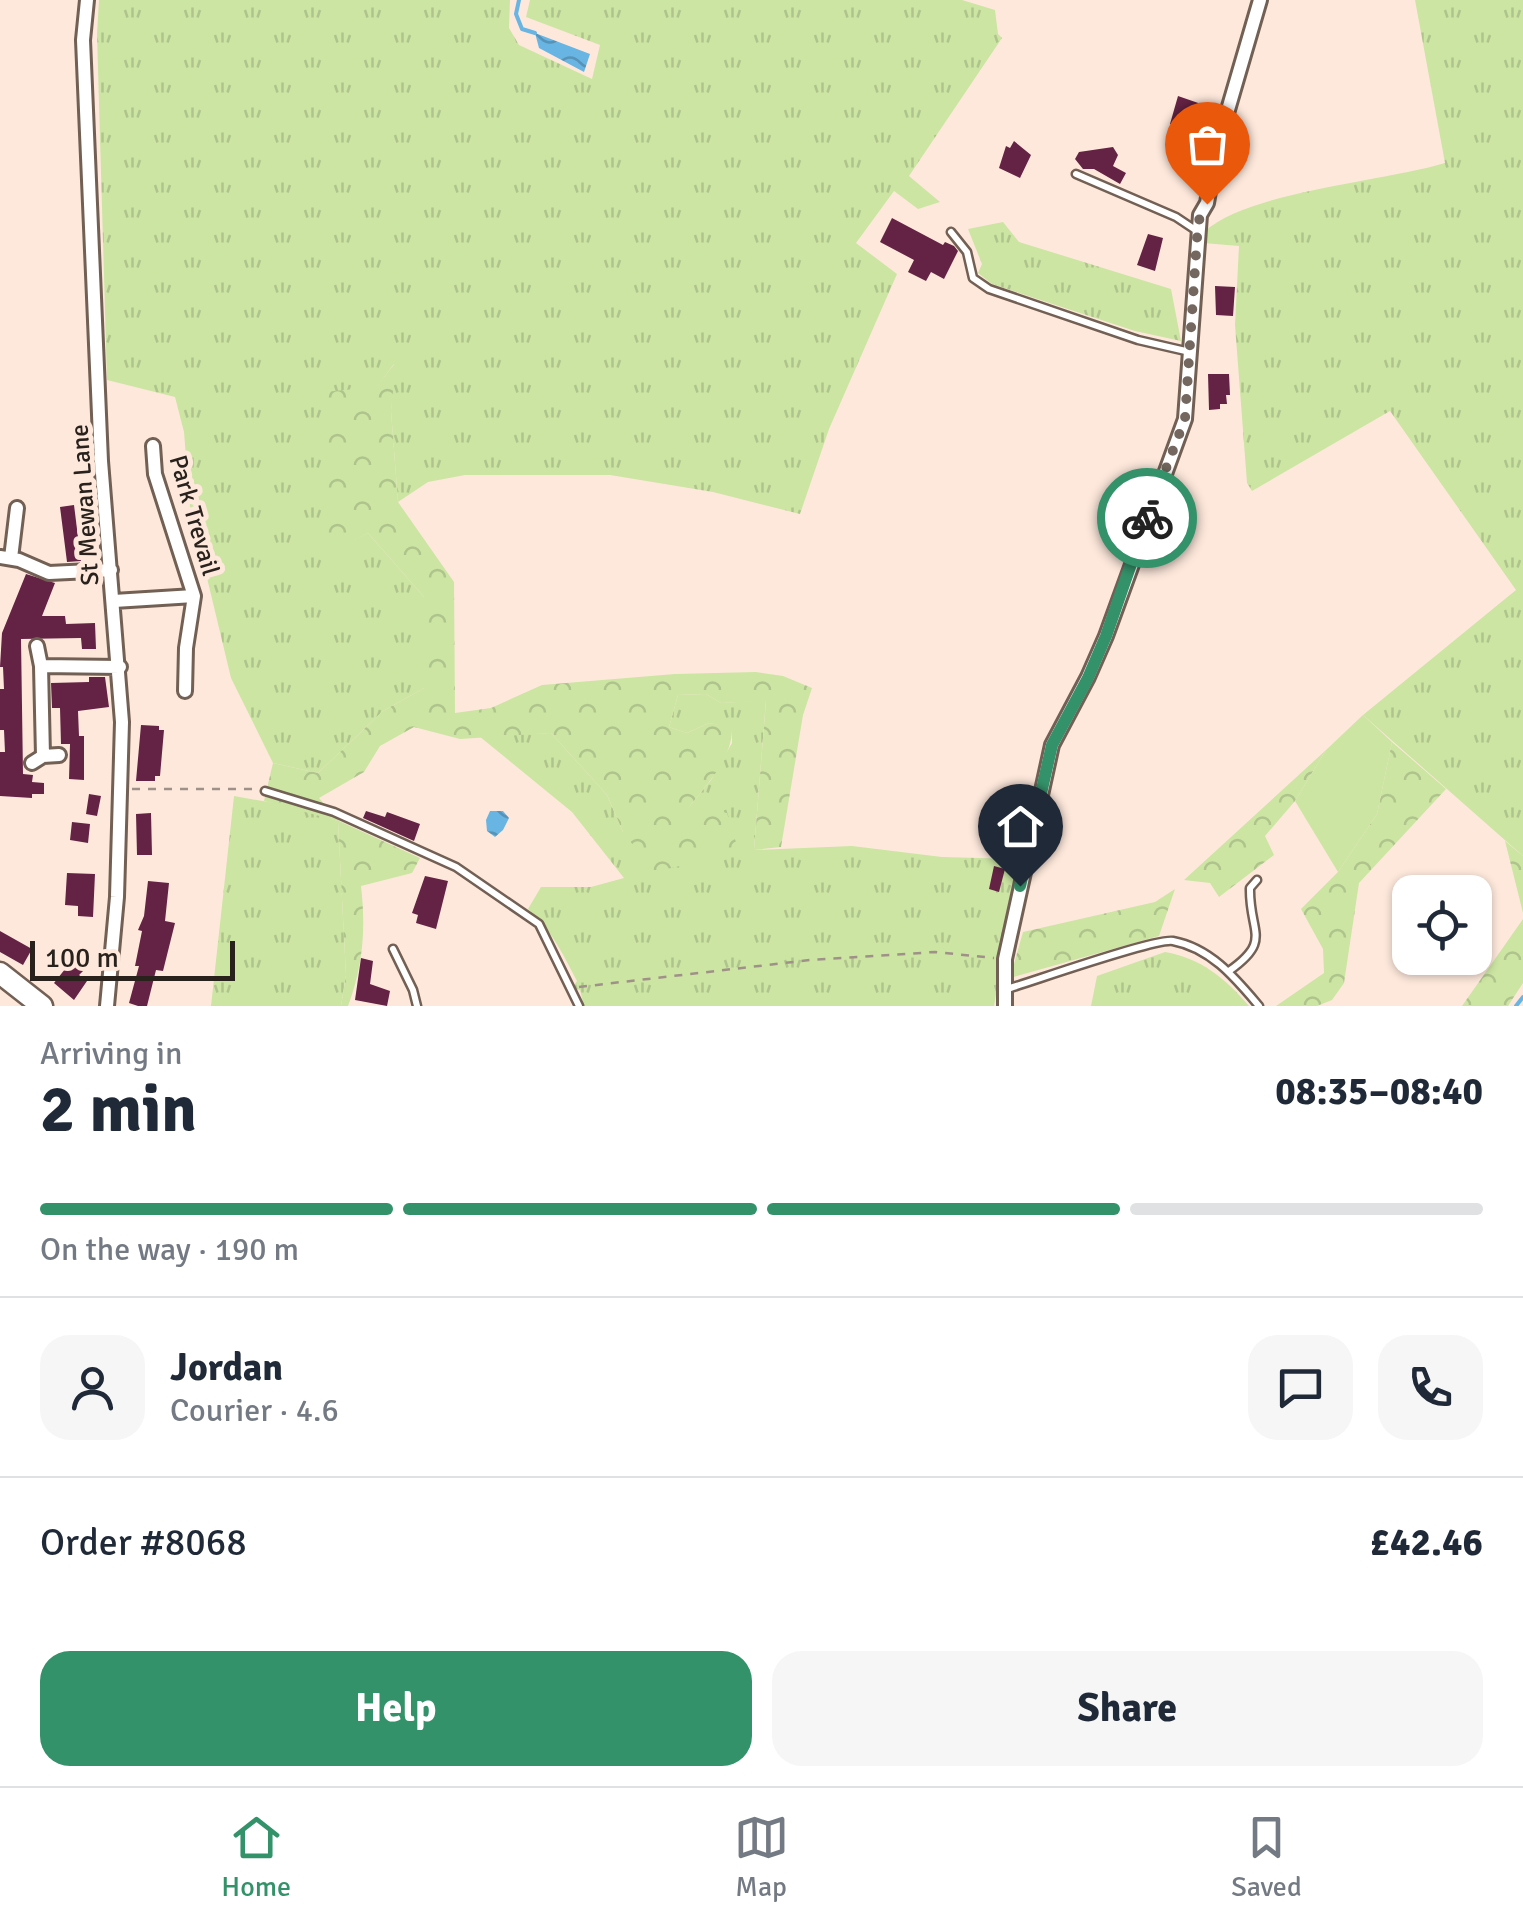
<!DOCTYPE html>
<meta charset="utf-8">
<style>
body{margin:0;font-family:Signika,sans-serif;background:#f6f6f7;color:#1f2937;height:100vh;display:flex;flex-direction:column;font-size:38px;white-space:nowrap}
*{box-sizing:border-box;margin:0}
p{font-size:32px;color:#747a83}
.icon{flex:none;width:55px;height:55px;fill:none;stroke:currentColor;stroke-width:2;stroke-linecap:round;stroke-linejoin:round}
.map{position:relative;height:1006px;overflow:hidden}
.sheet{display:flex;flex-direction:column;background:#fff;flex:1}
.sheet>*{flex:none}
.fabs{position:absolute;left:1392px;top:875px;display:grid;gap:20px}
.fabs a{display:grid;place-items:center;width:100px;height:100px;border-radius:20px;background:#fff;box-shadow:0 2px 8px #0004;font-size:50px}
.scale{position:absolute;left:30px;bottom:25px;width:205px;box-sizing:border-box;padding-left:10px;border:5px solid #28211c;border-top:0;font-size:28px;line-height:35px;white-space:nowrap;color:#28211c;-webkit-text-stroke:8px #fee8dc;paint-order:stroke}
.pin{position:absolute;display:grid;place-items:center;width:85px;height:85px;color:#fff;margin:-102px -42px;border-radius:50% 50% 50% 0;rotate:-45deg;box-shadow:0 0 10px #0007}
.pin .icon{rotate:45deg}
.courier{position:absolute;display:grid;place-items:center;width:100px;height:100px;margin:-50px;border:8px solid #34926a;border-radius:50%;background:#fff;color:#222;box-shadow:0 2px 12px #0007}
.overview em{font-style:normal;font-weight:800}
.overview div{display:flex;flex-direction:column-reverse}
.overview{display:flex;align-items:center;justify-content:space-between;height:170px;padding:0 40px}
h1{font-size:65px;font-weight:800;line-height:75px}
.bar{display:grid;grid-template-columns:repeat(4,1fr);gap:15px 10px;align-content:center;height:120px;padding:0 40px}
.bar i{height:12px;border-radius:8px;background:#e0e1e3}
.bar .current{background:#34926a}
.bar p{grid-column:span 4}
.line{display:flex;align-items:center;gap:25px;padding:0 40px;border-top:2px solid #e0e1e3}
.line div{flex:1}
.round{display:grid;place-items:center;flex:none;width:105px;height:105px;border-radius:30px;background:#f6f6f7}
.primary-button{display:flex;gap:20px;margin-top:auto;padding:20px 40px}
.primary-button a{flex:1;height:115px;border-radius:30px;background:#34926a;color:#fff;font-size:40px;font-weight:800;line-height:115px;text-align:center}
.primary-button a+a{background:#f6f6f7;color:#1f2937}
.menu{display:flex;justify-content:space-around;align-items:center;height:140px;border-top:2px solid #e0e1e3;background:#fff;font-size:28px;color:#747a83}
.menu a{display:grid;justify-items:center;gap:5px}
.menu .current{color:#34926a}
.map>svg:first-child{display:block}
.grass{fill:url(#grass-tufts)}
.forest{fill:url(#forest-crowns)}
.garden{fill:#cce5a3}
.water{fill:url(#water-waves)}
.lines{fill:none;stroke-linecap:round;stroke-linejoin:round}
.stream{stroke:#68b5e3;stroke-width:4}
.building{fill:#642344}
.service-casing{stroke:#726055;stroke-width:11}
.minor-casing{stroke:#726055;stroke-width:18}
.primary-casing{stroke:#726055;stroke-width:25}
.path{stroke:#a09188;stroke-width:2.5;stroke-dasharray:8 8;stroke-linecap:butt}
.service{stroke:#fff;stroke-width:6}
.minor{stroke:#fff;stroke-width:12}
.primary{stroke:#fff;stroke-width:20}
.done{stroke:#73675f;stroke-width:10;stroke-dasharray:0 18}
.route{stroke:#34926a;stroke-width:12}
.labels{text-anchor:middle;stroke-width:10;stroke-linejoin:round;paint-order:stroke}
.street-label{font-size:25px;fill:#28211c;stroke:#fee8dc}
</style>
<div class="map">
<svg width="1523" height="1006" viewBox="0 0 1523 1006">
<defs>
<pattern id="grass-tufts" width="24" height="20" patternUnits="userSpaceOnUse" patternTransform="scale(2.5)"><rect width="24" height="20" fill="#cce5a3"/><path d="M3 7l-1-3M5 7V3M7 7l1-3M15 17l-1-3M17 17v-4M19 17l1-3" fill="none" stroke="#afc48c"/></pattern>
<pattern id="forest-crowns" width="20" height="18" patternUnits="userSpaceOnUse" patternTransform="scale(2.5)"><rect width="20" height="18" fill="#cce5a3"/><path d="M2 6a3 3 0 1 1 6 0M12 15a3 3 0 1 1 6 0" fill="none" stroke="#afc48c"/></pattern>
<pattern id="water-waves" width="16" height="10" patternUnits="userSpaceOnUse" patternTransform="scale(2.5)"><rect width="16" height="10" fill="#68b5e3"/><path d="M0 5q4-4 8 0t8 0" fill="none" stroke="#5693b7"/></pattern>
</defs>
<rect width="100%" height="100%" fill="#fee8dc"/>
<path class="grass" d="M99 0H510L509 28 519 45 592 79 600 45 526 17 530 0H962L995 10 998 34 1002 38 909 176 940 202 918 209 894 191 856 243 897 274 829 429 800 514 713 492 610 475H465L428 482 398 502 391 411 394 364 376 388 323 556 368 533 424 597V688L383 711 318 773 273 763 231 678 190 507 184 432 175 397 107 380 97 34Z
M1415 0H1523V856L1363 715 1516 590 1390 411 1252 491 1247 483 1235 325 1239 246 1203 243 1204 232C1249 191 1382 182 1445 163Z
M1003 222 1019 242 1171 289 1181 341 1135 331 992 284 978 273 982 264 968 229Z
M706 694 721 703 766 700 754 850 852 846 942 857 1019 859 994 1006H584L580 990 572 988 577 981C563 954 551 929 528 909L541 887H591L624 878 572 812 479 736 551 733 607 795 623 832 688 808 711 780 732 743V728L709 723 687 733 669 727 678 695Z
M234 796 285 805 338 821 346 975 341 1006H211Z
M1165 952C1201 958 1226 979 1249 1006H1091L1097 976Z"/>
<path class="forest" d="M396 362 391 411 398 502 454 582 455 713 491 708 542 685 675 674 756 672 783 676 812 688 803 715 781 847 754 850 766 701 721 703 706 694 678 695 669 727 687 733 709 723 732 727C733 758 707 784 689 807L727 813 739 852 654 872 623 832 607 795 551 733 460 739 414 727 380 746 364 772 319 798 339 821 420 858 412 873 361 886C366 929 363 966 348 1006H341L346 975 338 821 264 801 273 763 318 773 383 711 424 688V597L368 533 323 558 324 392 376 387Z
M1392 742 1446 789 1359 883 1344 983 1332 1000 1317 1006H1276L1324 973 1323 949 1301 909 1338 872 1377 814Z
M1326 750 1295 801 1265 836 1274 855 1219 897 1210 883 1184 880Z
M1505 841 1523 856V913Z
M1175 889 1159 936 1010 978 1023 932 1155 902Z
M1523 919V983L1508 1006H1462Z"/>
<path class="garden" d="M1363 715 1392 742 1377 814 1338 872 1295 801 1326 750Z"/>
<path class="water" d="M535 33 590 54 584 72 539 48Z
M490 811H503L509 818 503 830 495 837 487 831 486 820Z"/>
<g class="lines">
<path class="stream" d="M519 0 516 14 522 29 535 33
M1516 1006 1523 997"/>
</g>
<path class="building" d="M1178 96 1204 105 1194 133 1170 124Z
M1187 140 1203 149 1198 159 1182 151Z
M1014 141 1031 155 1020 178 999 168 1006 146 1010 148Z
M1113 147 1118 155 1113 166 1126 173 1120 184 1094 169H1083L1075 159 1079 152Z
M892 218 943 245 945 242 954 246 958 251 944 279 931 272 926 281 908 272 914 260 880 242Z
M1148 234 1163 238 1155 271 1137 265Z
M1215 286 1235 287 1233 316 1216 315Z
M1208 374H1229L1230 395H1226L1227 404H1220V409L1209 410Z
M74 505 81 561 67 562 60 507Z
M26 574 55 583 42 616H65L66 624 95 623 96 649H82L81 638 21 639 23 774 33 775 32 782 44 783V794H32V798L0 796V752H5L4 730H0V689H4L3 667H0L2 633Z
M89 677H105L109 707 78 711 79 736H84V780L69 779 70 744H61L60 708H52L51 683 89 682Z
M141 725 159 726V730H164L160 776H155V781H136Z
M89 794 101 796 97 816 86 814Z
M366 811 385 817 387 812 420 824 414 841 363 818Z
M151 813 152 855H137L136 814Z
M72 822 90 824 88 843 70 840Z
M994 866 1005 869 999 892 989 889Z
M67 873 95 874 93 917 78 916V906L65 905Z
M425 876 448 881 436 929 416 923 418 915 412 913Z
M148 881 169 883 165 921 175 923 163 971 156 970 147 1006H138L129 1003 139 966H135L142 931 138 930 144 916Z
M0 931 32 949 23 965 0 952Z
M361 958 373 961 370 984 390 991 387 1006 355 1000Z
M73 959 86 968 79 975 87 981 74 1000 54 983Z"/>
<g class="lines">
<g class="service-casing">
<path id="service" d="M1076 174 1176 217 1197 231
M951 232 967 252 973 278 989 289 1138 340 1190 352
M265 791 334 812 456 867 539 924 579 1006
M393 949 413 990 417 1006
M1229 971C1273 940 1249 933 1250 888L1257 880
M1007 989C1034 981 1155 938 1173 941 1211 948 1236 979 1259 1006"/>
</g>
<g class="minor-casing">
<path id="minor" d="M87 0 83 40 101 461 122 722 117 897 107 1006
M153 446 155 474 194 596 186 648 185 691
M0 557 19 560 49 573 111 570
M11 558 17 508
M114 601 194 596
M37 646 41 666
M43 756 41 666 120 667
M32 763 43 756 59 755
M1005 1006V959L1052 745 1088 677 1106 636 1185 419 1200 215 1207 203 1216 151 1260 0"/>
</g>
<g class="primary-casing">
<path id="primary" d="M0 973 42 1006"/>
</g>
<path class="path" d="M132 789H254
M579 987 810 960 935 952 994 958"/>
<use href="#service" class="service"/>
<use href="#minor" class="minor"/>
<use href="#primary" class="primary"/>
</g>
<g class="lines">
<path class="done" d="M1147 518 1185 419 1197 238 1200 214 1207 204"/>
<path class="route" d="M1020 886 1052 745 1088 678 1106 636 1147 518"/>
</g>
<g class="labels">
<g class="street-label">
<text transform="translate(84 505) rotate(-94)" y="9">St Mewan Lane</text>
<text transform="translate(195 515) rotate(74)" y="9">Park Trevail</text>
</g>
</g>
</svg>
<div class="fabs">
<a><svg class="icon" aria-label="locate" viewBox="0 0 24 24"><circle cx="12" cy="12" r="6"/><path d="M12 2v4M12 18v4M2 12h4M18 12h4"/></svg></a>
</div>
<div class="scale">100 m</div>
<div class="pin" style="left:1207px;top:204px;background:#ea580c"><svg class="icon" aria-label="bag" viewBox="0 0 24 24"><path d="M5 8h14l-1 12H6zM9 8a3 3 0 0 1 6 0"/></svg></div>
<div class="pin" style="left:1020px;top:886px;background:#1f2937"><svg class="icon" aria-label="home" viewBox="0 0 24 24"><path d="M3 11l9-7 9 7M6 9v11h12V9"/></svg></div>
<div class="courier" style="left:1147px;top:518px"><svg class="icon" aria-label="bike" viewBox="0 0 24 24"><circle cx="6" cy="16" r="4"/><circle cx="18" cy="16" r="4"/><path d="M6 16l4-8h5l3 8M10 8l3 8H6M13 5h3"/></svg></div>
</div>
<section class="sheet">
<div class="overview"><div><h1>2 min</h1><p>Arriving in</p></div><em>08:35–08:40</em></div>
<div class="bar"><i class="current"></i><i class="current"></i><i class="current"></i><i></i><p>On the way · 190 m</p></div>
<div class="line" style="height:180px"><a class="round"><svg class="icon" aria-label="person" viewBox="0 0 24 24"><circle cx="12" cy="8" r="4"/><path d="M4 21q1-7 8-7t8 7"/></svg></a><div><b>Jordan</b><p>Courier · 4.6</p></div><a class="round"><svg class="icon" aria-label="chat" viewBox="0 0 24 24"><path d="M4 5h16v11H9l-5 4z"/></svg></a><a class="round"><svg class="icon" aria-label="phone" viewBox="0 0 24 24"><path d="M5 4h4l2 5-3 2q2 4 5 5l2-3 5 2v4C11 20 4 13 5 4z"/></svg></a></div>
<div class="line" style="height:130px"><div>Order #8068</div><b>£42.46</b></div>
<div class="primary-button"><a>Help</a><a>Share</a></div>
</section>
<nav class="menu">
<a class="current"><svg class="icon" aria-label="home" viewBox="0 0 24 24"><path d="M3 11l9-7 9 7M6 9v11h12V9"/></svg>Home</a>
<a><svg class="icon" aria-label="map" viewBox="0 0 24 24"><path d="M3 6l6-2 6 2 6-2v14l-6 2-6-2-6 2zM9 4v14M15 6v14"/></svg>Map</a>
<a><svg class="icon" aria-label="saved" viewBox="0 0 24 24"><path d="M7 4h10v16l-5-4-5 4z"/></svg>Saved</a>
</nav>
